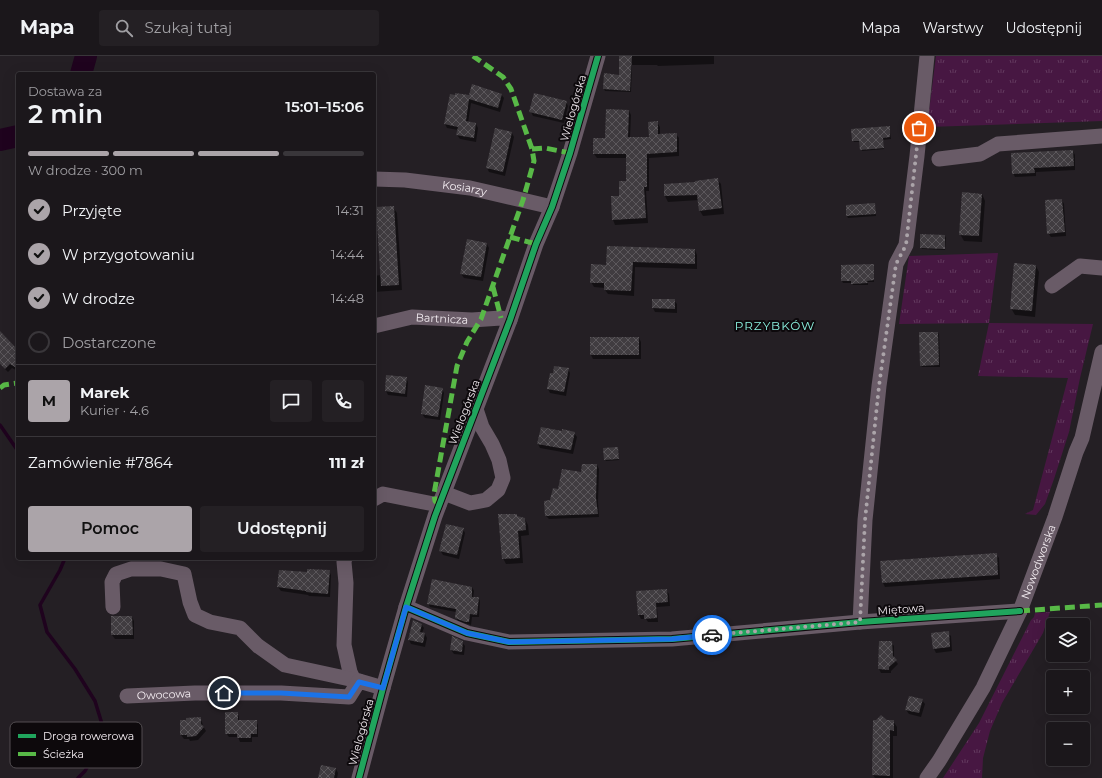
<!DOCTYPE html>
<html lang="pl">
<meta charset="utf-8">
<style>
body{margin:0;font-family:Montserrat,sans-serif;background:#242024;color:#f1f3f6;height:100vh;display:flex;flex-direction:column;font-size:15px;white-space:nowrap}
*{box-sizing:border-box;margin:0}
p{font-size:13px;color:#a09fa3}
.icon{flex:none;width:22px;height:22px;fill:none;stroke:currentColor;stroke-width:2;stroke-linecap:round;stroke-linejoin:round}
.map{position:relative;flex:1;overflow:hidden}
.panel{position:absolute;left:16px;top:16px;width:360px;height:488px;display:flex;flex-direction:column;background:#1b171b;border-radius:4px;box-shadow:0 4px 16px #0002,0 0 0 1px #39363a}
.panel>*{flex:none}
.fabs{position:absolute;left:1046px;top:562px;display:grid;gap:8px}
.fabs a{display:grid;place-items:center;width:44px;height:44px;border-radius:4px;background:#1b171b;box-shadow:0 4px 16px #0002,0 0 0 1px #39363a;font-size:20px}
.pin{position:absolute;display:grid;place-items:center;width:34px;height:34px;color:#fff;margin:-17px;border:2px solid #fff;border-radius:50%;box-shadow:0 1px 4px #0007}
.courier{position:absolute;display:grid;place-items:center;width:40px;height:40px;margin:-20px;border:3px solid #1a73e8;border-radius:50%;background:#fff;color:#222;box-shadow:0 1px 5px #0007}
.summary em{font-style:normal;font-weight:600}
.summary div{display:flex;flex-direction:column-reverse}
.summary{display:flex;align-items:center;justify-content:space-between;height:68px;padding:0 12px}
h1{font-size:26px;font-weight:600;line-height:30px}
.bar{display:grid;grid-template-columns:repeat(4,1fr);gap:6px 4px;align-content:center;height:48px;padding:0 12px}
.bar i{height:5px;border-radius:3px;background:#39363a}
.bar .on{background:#aba4a9}
.bar p{grid-column:span 4}
.line{display:flex;align-items:center;gap:10px;padding:0 12px;border-top:1px solid #39363a}
.line div{flex:1}
.round{display:grid;place-items:center;flex:none;width:42px;height:42px;border-radius:4px;background:#242024}
ol{padding:0 12px;list-style:none}
li{display:flex;align-items:center;gap:12px;height:44px}
li p{margin-inline-start:auto}
li .icon{padding:4px;border-radius:50%;background:#aba4a9;color:#111;stroke-width:4}
li:last-child{color:#a09fa3}
li i{width:22px;height:22px;border:2px solid #39363a;border-radius:50%}
.button{display:flex;gap:8px;margin-top:auto;padding:8px 12px}
.button a{flex:1;height:46px;border-radius:4px;background:#aba4a9;color:#111;font-size:16px;font-weight:600;line-height:46px;text-align:center}
.button a+a{background:#242024;color:#f1f3f6}
header{display:flex;align-items:center;gap:24px;box-sizing:border-box;height:56px;padding:0 20px;background:#1b171b;border-bottom:1px solid #39363a}
header strong{font-size:19px}
nav{display:flex;gap:22px;margin-inline-start:auto;font-size:14px}
.search{width:280px;height:36px;background:#242024;display:flex;align-items:center;gap:10px;box-sizing:border-box;padding:0 14px;border-radius:4px;color:#a09fa3;font-size:15px}
.map>svg:first-child{display:block}
.grass{fill:url(#grass-tufts)}
.shadow{fill:#0007}
.lines{fill:none;stroke-linecap:round;stroke-linejoin:round}
.stream{stroke:#1f031e;stroke-width:3.5}
.river{stroke:#1f031e;stroke-width:22}
.building{fill:url(#building-cross-hatch)}
.minor{stroke:#695b67;stroke-width:15}
.quiet{stroke:#58b947;stroke-width:5;stroke-dasharray:10 5;stroke-linecap:butt}
.cycleway-casing{stroke:#0d090c;stroke-width:8}
.cycleway{stroke:#20a55d;stroke-width:6}
.done{stroke:#aba4a9;stroke-width:4;stroke-dasharray:0 7.2}
.route{stroke:#1a73e8;stroke-width:5}
.labels{text-anchor:middle;stroke-width:4;stroke-linejoin:round;paint-order:stroke}
.street-label{font-size:11px;fill:#f3ecf1;stroke:#0d090c}
.neighbourhood-label{font-size:12px;letter-spacing:1px;fill:#8df4e2;stroke:#0d090c}
.key{fill:#0d090c;stroke:#524d51;stroke-width:1}
.key-label{font-size:11px;fill:#f3ecf1}
</style>
<header>
<strong>Mapa</strong>
<div class="search"><svg class="icon" aria-label="search" viewBox="0 0 24 24"><circle cx="10" cy="10" r="6"/><path d="M15 15l6 6"/></svg>Szukaj tutaj</div>
<nav><a>Mapa</a><a>Warstwy</a><a>Udostępnij</a></nav>
</header>
<div class="map">
<svg width="1102" height="722" viewBox="0 0 1102 722">
<defs>
<pattern id="grass-tufts" width="24" height="20" patternUnits="userSpaceOnUse"><rect width="24" height="20" fill="#471742"/><path d="M3 7l-1-3M5 7V3M7 7l1-3M15 17l-1-3M17 17v-4M19 17l1-3" fill="none" stroke="#62395e"/></pattern>
<pattern id="building-cross-hatch" width="8" height="8" patternUnits="userSpaceOnUse"><rect width="8" height="8" fill="#403c40"/><path d="M0 0l8 8M0 8l8-8" fill="none" stroke="#5c585c"/></pattern>
</defs>
<rect width="100%" height="100%" fill="#241f24"/>
<path class="grass" d="M936 0H1102V65L927 71Z
M998 197 989 267 1093 268 1080 322 1069 376 1054 423 1045 448 1036 459 1025 458 1033 454 1068 322 978 320 989 267 899 268 909 200Z
M1050 556 1043 577 1002 647 990 675 983 702 982 722H943L979 667 1031 564 1034 561 1035 557Z"/>
<path class="shadow" d="M620 0H714V8L658 10 657 9H632L631 36 605 35 604 33 620 20Z
M501 38 504 42 500 56 471 47 468 67 476 68 478 72 476 86 460 83 457 79 458 74 447 72 445 68 469 40Z
M566 46 568 50 564 67 533 60 531 56Z
M629 55 631 59 630 82H650L657 66 660 71V79L676 78 679 82V100L649 102V135H646L648 167 615 169 613 164 612 141H620L627 126V102H597L594 98V83H606Z
M889 71 891 83 883 84 884 93 862 95 860 86H854L853 84Z
M512 77 514 81 505 120 489 116 487 112Z
M1073 95 1075 99V114L1036 116V120L1015 121 1013 117Z
M717 123 721 128 724 158 703 160 700 155 699 144 668 146 665 140V129L697 127Z
M982 138 985 145 982 186 964 185 960 178Z
M1062 144 1064 148 1066 180 1051 181 1048 177Z
M875 148 876 160 848 162 847 160V150Z
M393 151 397 157 402 234 374 236V220L381 219Z
M945 180 946 182 945 194 922 193 921 191Z
M487 188 489 192 483 225 464 222 461 218Z
M695 194 697 199V213L635 211 634 240 608 238 605 234V232L594 231 591 226 607 210Z
M842 210 874 211V226H868V229H853L852 227H843L842 225Z
M1036 210 1039 216 1035 261 1015 259 1011 252Z
M653 244H674L677 248V257L655 256 653 252Z
M0 276 18 296V315L12 312 8 316 0 308Z
M938 277 939 278 940 311H922L921 309Z
M639 282 641 286V303H593L591 299Z
M568 313 570 317 566 340 550 337 548 333 553 319Z
M387 320 406 322 408 326 407 341 388 339 386 335Z
M426 330 442 333 444 337 440 364 425 362 422 358Z
M563 376 574 377 577 381 573 398 540 392 538 388Z
M618 392 619 404 606 405 605 403Z
M597 409 599 413 598 446 599 461 549 463 546 460 559 434 582 417Z
M517 461 525 463 528 469 529 479 521 480 523 507 506 508 503 502Z
M463 473 465 477 459 503 443 499 440 494Z
M996 498 999 502 1000 523 885 531 883 527Z
M329 515 331 519 330 541 309 540 308 539 281 535 278 531 308 517Z
M472 531 474 535 473 542H478L480 545 479 561H472L471 569 458 565 456 562V556L430 551 428 547Z
M666 534 669 538 670 550 657 551 658 566H648L646 563H641L639 559 637 536Z
M132 561 134 565V583H115L112 579Z
M421 568 424 572 422 577 425 578 427 582 425 591 411 588 409 584Z
M948 577 951 580 952 595 936 597 934 593Z
M462 586 465 590 464 599 454 598 451 594Z
M880 586H891L894 590V603L898 608 891 615V617H881L879 613Z
M922 644 925 648 921 661 909 658 906 654Z
M237 657 239 661V665H256L258 669V681H252V686H240L238 681H229L226 677Z
M200 663 202 666 203 670 206 675 198 684 190 685 189 683H184L181 679V665Z
M886 665H893L897 671V680H893V722H875L873 719Z
M336 713 338 717 337 722H319Z"/>
<g class="lines">
<path class="stream" d="M0 369 18 395
M65 502 60 514 40 549 47 576 75 613 95 645 102 668 97 694 85 715 78 722"/>
<path class="river" d="M81 18 86 0
M0 84 18 80"/>
</g>
<path class="building" d="M619 0H632L630 35 603 33 604 17 619 19Z
M472 28 502 38 498 52 469 43 466 65 476 67 474 82 456 79 458 71 444 68 450 38 455 39V37L469 39Z
M534 37 567 45 562 64 529 56Z
M606 53 629 54 628 81H649L648 66 658 65V78L677 77V96L647 98V131H644L646 162 612 164 611 140H619V125H626V98H593V82H605Z
M890 70V81L883 82 884 92 860 94 859 85H852L851 73Z
M495 72 512 76 503 116 486 112Z
M1073 94 1074 110 1034 112 1035 117 1012 118 1011 97Z
M718 122 722 152 699 155 697 139 664 140V128L695 126V125Z
M962 136 982 138 979 180 959 179Z
M1062 143 1065 176 1047 178 1045 144Z
M875 147 876 158 846 160V149Z
M394 150 399 229 381 230 376 151Z
M920 178 945 179V193L920 192Z
M467 183 487 187 481 221 460 218Z
M607 190 695 193V208L633 206 631 235 604 234V227H590L591 208 606 209Z
M1014 207 1036 209 1032 255 1010 253Z
M874 208V224L867 225 868 227 851 228V225H841V209Z
M652 243H675V253L652 252Z
M0 275 18 294V313L10 308 5 313 0 308Z
M919 276H938L939 309 920 310Z
M590 281H639V299H590Z
M554 310 569 312 564 336 547 333 550 317H553Z
M386 319 407 321 405 338 385 335Z
M425 329 443 332 438 361 421 358Z
M541 371 562 375V373L575 376 571 394 537 388Z
M618 391 619 403 604 404 603 392Z
M582 408H597L596 442 598 458 545 460 544 445 550 444 553 432 558 433 562 413 581 416Z
M498 458H517V460L525 462 526 474 518 475 520 502 502 503Z
M446 468 464 472 457 499 439 495Z
M997 497 998 519 882 527 880 505Z
M307 513 330 514 328 538 306 536V535L277 531 279 514 307 516Z
M432 523 472 531V541H479L477 559 470 558 469 566H465L455 562 456 553 427 548Z
M667 533 668 546 656 547 657 562 644 563V559H638L636 535Z
M111 560H132L133 579H111Z
M413 564 422 568 420 576 425 577 423 587 408 584Z
M949 575 950 591 933 593 931 577Z
M452 580 463 585 462 596 450 594Z
M879 585H892L893 600 897 604 889 611V614L878 613Z
M909 640 923 643 919 657 905 654Z
M225 656H238V664H257V678H251V682H237V678H225Z
M881 659 887 664H894V675L890 674V720L872 719 873 664H876Z
M201 661V668L204 671 196 680 187 681V679H180V664H186V662Z
M321 709 336 712 334 722H318Z"/>
<g class="lines">
<g class="minor">
<path d="M939 103 980 98 998 88 1102 80"/>
<path id="s1" d="M374 123 405 124 470 132 552 151"/>
<path d="M1052 230 1080 210 1102 212"/>
<path id="s2" d="M374 270 412 261 472 264 501 262 510 264"/>
<path d="M444 437 470 447 486 444 498 434 503 422 499 404 492 388 482 371 476 353"/>
<path d="M374 443 383 438 439 449"/>
<path d="M345 502 344 506 346 527 344 589 350 616 354 624"/>
<path d="M113 551 112 526 116 518 131 513H161L184 518 190 546 195 559 210 566 240 572 258 590 285 609 359 625"/>
<path d="M406 551 467 577 509 586 672 583 860 566 1020 555"/>
<path d="M860 566 865 464 879 330 896 208 906 189 917 100 927 0"/>
<path id="s3" d="M127 640 195 637H281L349 641 359 625 383 632"/>
<path d="M359 722 383 632 406 551 435 460 510 264 536 188 552 151 570 97 598 0"/>
<path id="s4" d="M927 722 939 705 983 632 1020 555 1055 461 1076 396 1082 382 1102 296"/>
</g>
<path class="quiet" d="M532 93 545 92 570 97
M510 181 536 188
M493 231 501 262
M0 332 4 329 18 327
M439 449 435 445 434 438 457 310 467 286 481 263 523 144 534 105 532 93 511 33 503 21 473 0
M1020 555 1102 549"/>
<g class="cycleway-casing">
<path id="cycleway" d="M406 551 467 577 509 586 672 583 860 566 1020 555
M359 722 383 632 406 551 435 460 510 264 536 188 552 151 570 97 598 0"/>
</g>
<use href="#cycleway" class="cycleway"/>
</g>
<g class="lines">
<path class="done" d="M712 579 860 566 865 464 879 330 896 208 906 189 919 72"/>
<path class="route" d="M224 637H281L349 641 359 626 383 632 406 551 467 577 509 586 672 583 712 579"/>
</g>
<g class="labels">
<g class="street-label">
<text transform="translate(573 52) rotate(-74)" y="4">Wielogórska</text>
<text dy="4" stroke="none"><textPath href="#s1" startOffset="91">Kosiarzy</textPath></text>
<text dy="4" stroke="none"><textPath href="#s2" startOffset="69">Bartnicza</textPath></text>
<text transform="translate(464 356) rotate(-69)" y="4">Wielogórska</text>
<text dy="4" stroke="none"><textPath href="#s4" startOffset="244">Nowodworska</textPath></text>
<text transform="translate(901 553) rotate(-4)" y="4">Miętowa</text>
<text dy="4" stroke="none"><textPath href="#s3" startOffset="37">Owocowa</textPath></text>
<text transform="translate(361 676) rotate(-75)" y="4">Wielogórska</text>
</g>
<g class="neighbourhood-label">
<text x="775" y="274">PRZYBKÓW</text>
</g>
</g>
<rect x="10" y="666" width="132" height="46" rx="6" class="key"/>
<rect x="18" y="678" width="18" height="4" fill="#20a55d"/>
<rect x="18" y="696" width="18" height="4" fill="#58b947"/>
<g class="key-label">
<text x="43" y="684">Droga rowerowa</text>
<text x="43" y="702">Ścieżka</text>
</g>
</svg>
<div class="fabs">
<a><svg class="icon" aria-label="layers" viewBox="0 0 24 24"><path d="M12 4l9 5-9 5-9-5zM3 14l9 5 9-5"/></svg></a>
<a>+</a>
<a>−</a>
</div>
<div class="pin" style="left:919px;top:72px;background:#ea580c"><svg class="icon" aria-label="bag" viewBox="0 0 24 24"><path d="M5 8h14l-1 12H6zM9 8a3 3 0 0 1 6 0"/></svg></div>
<div class="pin" style="left:224px;top:637px;background:#1f2937"><svg class="icon" aria-label="home" viewBox="0 0 24 24"><path d="M3 11l9-7 9 7M6 9v11h12V9"/></svg></div>
<div class="courier" style="left:712px;top:579px"><svg class="icon" aria-label="car" viewBox="0 0 24 24"><path d="M5 17H2v-5l4-1 3-4h7l3 4 3 1v5h-3M9 17h6M6 11h13"/><circle cx="7" cy="17" r="2"/><circle cx="17" cy="17" r="2"/></svg></div>
<section class="panel">
<div class="summary"><div><h1>2 min</h1><p>Dostawa za</p></div><em>15:01–15:06</em></div>
<div class="bar"><i class="on"></i><i class="on"></i><i class="on"></i><i></i><p>W drodze · 300 m</p></div>
<ol>
<li><svg class="icon" aria-label="check" viewBox="0 0 24 24"><path d="M5 12l5 5 9-10"/></svg>Przyjęte<p>14:31</p></li>
<li><svg class="icon" aria-label="check" viewBox="0 0 24 24"><path d="M5 12l5 5 9-10"/></svg>W przygotowaniu<p>14:44</p></li>
<li><svg class="icon" aria-label="check" viewBox="0 0 24 24"><path d="M5 12l5 5 9-10"/></svg>W drodze<p>14:48</p></li>
<li><i></i>Dostarczone</li>
</ol>
<div class="line" style="height:72px"><b class="round" style="background:#aba4a9;color:#111">M</b><div><b>Marek</b><p>Kurier · 4.6</p></div><a class="round"><svg class="icon" aria-label="chat" viewBox="0 0 24 24"><path d="M4 5h16v11H9l-5 4z"/></svg></a><a class="round"><svg class="icon" aria-label="phone" viewBox="0 0 24 24"><path d="M5 4h4l2 5-3 2q2 4 5 5l2-3 5 2v4C11 20 4 13 5 4z"/></svg></a></div>
<div class="line" style="height:52px"><div>Zamówienie #7864</div><b>111 zł</b></div>
<div class="button"><a>Pomoc</a><a>Udostępnij</a></div>
</section>
</div>
